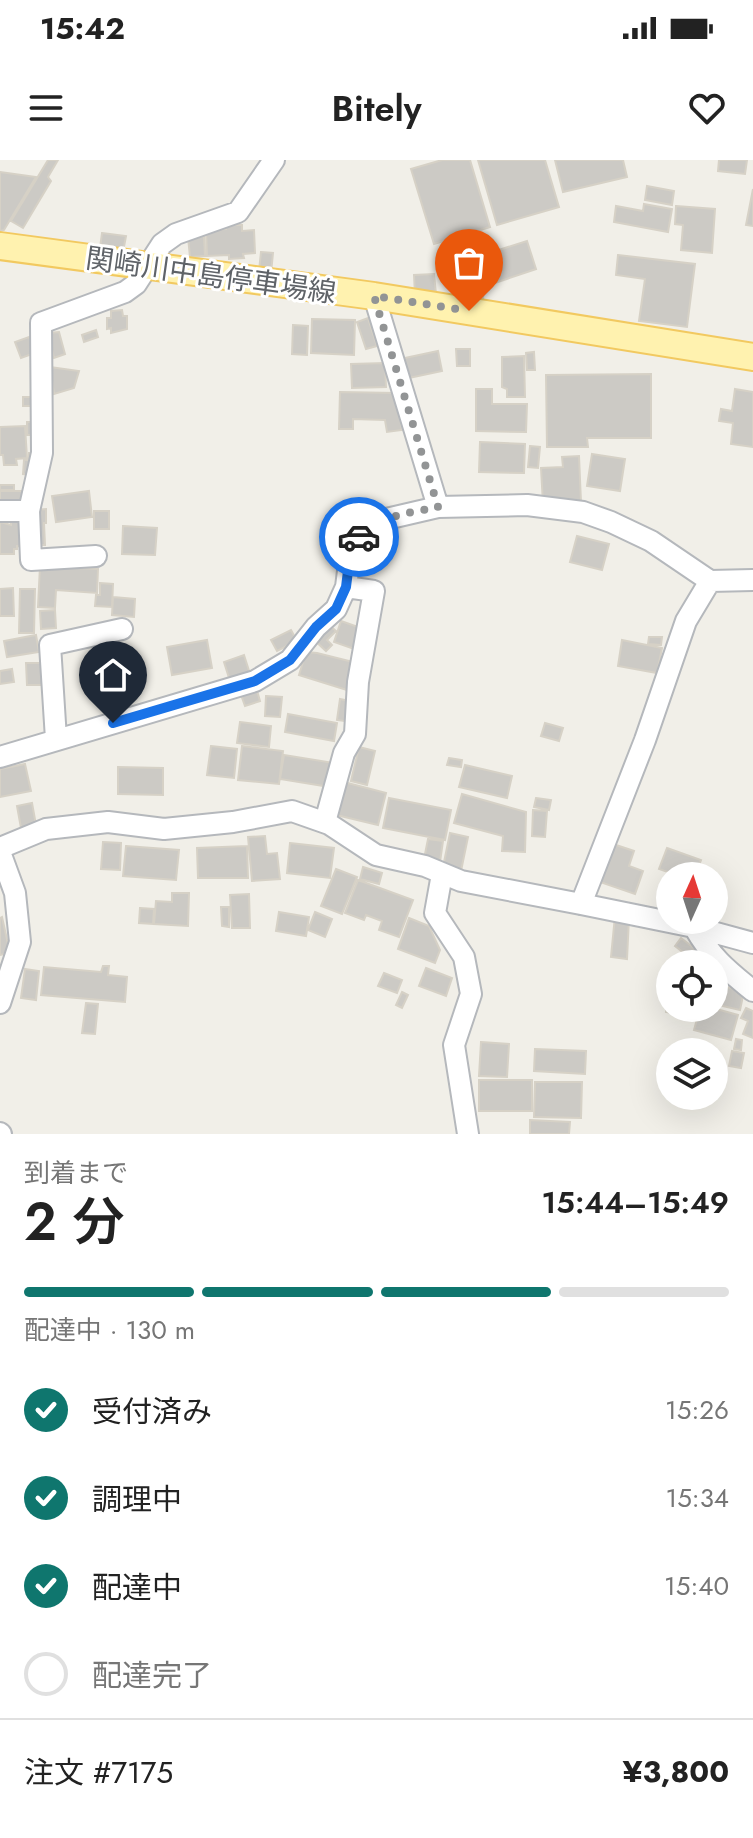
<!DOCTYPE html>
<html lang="ja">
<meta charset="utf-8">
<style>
body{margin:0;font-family:Jost,"Noto Sans JP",sans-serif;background:#f2f2f2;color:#222;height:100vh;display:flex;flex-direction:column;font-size:30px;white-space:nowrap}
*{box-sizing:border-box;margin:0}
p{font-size:26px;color:#767676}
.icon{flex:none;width:44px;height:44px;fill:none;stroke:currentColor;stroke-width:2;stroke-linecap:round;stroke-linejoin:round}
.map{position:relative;height:974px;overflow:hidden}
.details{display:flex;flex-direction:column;background:#fff;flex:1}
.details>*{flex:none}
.needle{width:52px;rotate:3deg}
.fabs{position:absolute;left:656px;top:702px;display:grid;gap:16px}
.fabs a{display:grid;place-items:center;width:72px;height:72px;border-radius:50%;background:#fff;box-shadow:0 8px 32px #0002;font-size:40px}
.pin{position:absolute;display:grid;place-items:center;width:68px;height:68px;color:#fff;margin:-82px -34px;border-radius:50% 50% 50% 0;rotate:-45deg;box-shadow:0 0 8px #0007}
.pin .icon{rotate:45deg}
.courier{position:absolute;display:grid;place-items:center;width:80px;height:80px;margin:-40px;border:6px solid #1a73e8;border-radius:50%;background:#fff;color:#222;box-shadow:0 2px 10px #0007}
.summary em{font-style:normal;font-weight:600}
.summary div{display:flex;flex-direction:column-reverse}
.summary{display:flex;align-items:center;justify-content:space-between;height:136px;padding:0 24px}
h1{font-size:52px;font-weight:600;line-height:60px}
.bar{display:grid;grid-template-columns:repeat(4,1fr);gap:12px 8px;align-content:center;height:96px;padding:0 24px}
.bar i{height:10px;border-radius:6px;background:#e0e0e0}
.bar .active{background:#0f766e}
.bar p{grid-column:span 4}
.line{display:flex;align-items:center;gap:20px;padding:0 24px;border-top:2px solid #e0e0e0}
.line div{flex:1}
ol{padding:0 24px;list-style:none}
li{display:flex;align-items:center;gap:24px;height:88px}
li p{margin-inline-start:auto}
li .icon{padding:8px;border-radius:50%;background:#0f766e;color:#fff;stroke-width:4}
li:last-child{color:#767676}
li i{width:44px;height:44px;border:4px solid #e0e0e0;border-radius:50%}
.status{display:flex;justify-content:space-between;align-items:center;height:56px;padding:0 40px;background:#fff;direction:ltr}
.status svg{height:22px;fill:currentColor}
header{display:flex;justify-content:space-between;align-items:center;height:104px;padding:0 24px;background:#fff;font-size:36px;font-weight:600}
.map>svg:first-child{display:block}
.building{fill:#cccac5;stroke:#d6d1c6;stroke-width:2}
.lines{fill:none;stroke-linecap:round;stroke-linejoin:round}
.minor-casing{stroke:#b5b8bc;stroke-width:24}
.major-casing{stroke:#f2c960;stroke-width:30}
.minor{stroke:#fff;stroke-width:20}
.major{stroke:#fff2af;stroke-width:26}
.done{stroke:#929495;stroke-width:8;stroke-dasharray:0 14.4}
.route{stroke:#1a73e8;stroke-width:10}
.labels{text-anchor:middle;stroke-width:6;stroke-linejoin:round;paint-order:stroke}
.street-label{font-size:28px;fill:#5f6368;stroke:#fff}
</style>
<div class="status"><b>15:42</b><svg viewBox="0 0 49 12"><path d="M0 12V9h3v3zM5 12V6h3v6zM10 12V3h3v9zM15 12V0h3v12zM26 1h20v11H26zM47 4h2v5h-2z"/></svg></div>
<header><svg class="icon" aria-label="menu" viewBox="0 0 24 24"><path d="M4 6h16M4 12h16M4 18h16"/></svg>Bitely<svg class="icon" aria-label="heart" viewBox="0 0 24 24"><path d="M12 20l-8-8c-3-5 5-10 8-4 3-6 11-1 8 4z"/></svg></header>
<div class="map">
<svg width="753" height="974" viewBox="0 0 753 974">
<rect width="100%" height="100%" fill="#f1efe8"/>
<path class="building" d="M48 0H58L48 17 51 21 23 68 11 61Z
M442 0H470L490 67 434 84 411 9Z
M478 0H545L559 47 497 65Z
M555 0H623L627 17 563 32Z
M719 0H747L745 14 718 11Z
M0 12 36 17 4 70 0 71Z
M647 26 674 31 672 45 645 40Z
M753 29V66L746 65Z
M644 44 672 49 668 72 614 62 616 46 643 51Z
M676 46 715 49 712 93 681 90 683 65 675 64Z
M226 65H242V71L254 70 255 93 243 94 244 98 229 99V95L207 96 206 70 226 69Z
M102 73 126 76 123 92 100 88Z
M204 76 205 96 190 97 188 77Z
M527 81 536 109 492 124 483 95Z
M261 92 273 93 271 113 259 111Z
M618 95 695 104 687 167 639 161 645 119 616 115Z
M461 110H484L483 143H460Z
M434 114 436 134 415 135 414 115Z
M122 150 123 156H127V169L111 173V168L107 169V158H111V151Z
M368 158 377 186 366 189 357 162Z
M312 159 355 160 354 195 311 193Z
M293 165 308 166 307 195 292 194Z
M96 170 98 177 84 182 82 175Z
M59 172 65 194 54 198 48 173Z
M29 177 35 193 21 198 15 182Z
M456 189H470V206H457Z
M438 191 442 211 404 219 400 199Z
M534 192 535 210H527L526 193Z
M524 196 525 237H507V229L502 227V197Z
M385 203 386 227 352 228 351 204Z
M50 207 79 211 74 228 54 234Z
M651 214V278H587L588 287H547L546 215Z
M476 229H492V244H527L526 272 476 271Z
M735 229 753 232V287L731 284 733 263 719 261 721 249 732 251Z
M340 232 396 233 402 270 387 272 385 260 353 259V269H339Z
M23 237H35V246H23Z
M27 262H36V275H27Z
M25 266 27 298 16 299 17 305H4L3 295H0V267Z
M480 282 525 284 524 313 479 312Z
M530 286 540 287 538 308 528 307Z
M29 293H33L32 315 23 314 24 300H29Z
M592 294 625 299 620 331 587 326Z
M579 296 581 342 543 344 541 308 563 307 562 297Z
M0 325H14V330H0Z
M0 331H26V346H0Z
M89 331 92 357 56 362 52 336Z
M46 349V363H44L45 385H35L33 350Z
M94 351H109V369H94Z
M11 357 28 358 27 387 17 386V389H14V394H0V362L11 365Z
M123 366 157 368 155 395 122 394Z
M577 376 609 384 602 410 570 402Z
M40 406 98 409 97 433 56 430 55 448 38 447Z
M100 423 113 424 112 447 95 446 96 435H100Z
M13 428 14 456H0V429Z
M20 429H35L34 473H19Z
M113 437 135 439 134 457 112 455Z
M55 450 56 468 41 469 40 451Z
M341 461 364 469 357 490 334 482Z
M327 463 336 471 327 480 332 485 326 491 312 478Z
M291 470 297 481 277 491 271 480Z
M36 475 39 492 7 497 4 481Z
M649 477H662L661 485 648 484Z
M207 480 212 508 172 515 167 487Z
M622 480 662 488 657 513 618 506Z
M306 492 317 493 357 503 350 531 299 515Z
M244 495 250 514 230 521 224 502Z
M26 503H42L43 525H27Z
M12 509 14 522 0 524V511Z
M256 527 260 541 245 546 240 532Z
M266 536 282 537 280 557 265 556Z
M340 539 355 542 351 562 337 560Z
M288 554 337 563 334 581 285 572Z
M240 562 271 566 269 587 237 583Z
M545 563 563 568 559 581 541 576Z
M211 586 237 589 234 618 207 615Z
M242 586 283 591 279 624 238 620Z
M359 587 375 591 367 625 351 621Z
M284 595 334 603 330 627 280 619Z
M449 598 462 600 461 607 447 605Z
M25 604 31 631 0 637V609Z
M465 605 512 616 507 638 459 627Z
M118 607 163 608V635L118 634Z
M340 621 386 633 378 665 332 654Z
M462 634 526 652 525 692 502 691 503 676 454 663Z
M389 638 451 650 445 680 383 668Z
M536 638 551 640 549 650 534 647Z
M32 643 36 665 21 668 17 646Z
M533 650 547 651 545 677 532 676Z
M450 673 468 677 461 711 443 707Z
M265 676 267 694 277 693 280 719 252 721 248 677Z
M428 679 443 681 440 702 424 699Z
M103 682 121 683 120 710 101 709Z
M290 683 334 688 330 718 287 713Z
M610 683 634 691 629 706 643 711 635 734 597 721Z
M126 686 179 690 176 720 123 716Z
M247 686 248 718H198L197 688Z
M667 688 701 700 695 716H679L659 709Z
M363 707 382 713 379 724 360 719Z
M336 709 357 717 342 754 321 746Z
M358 720 413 740 399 777 379 770 382 761 366 755 364 760 345 753Z
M172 733H189L188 766 154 764 156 741 172 742Z
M249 734 250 768H232L230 735Z
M221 747H229V767L222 766Z
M140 748 154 749 153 764 139 763Z
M279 752 309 757 306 776 276 771Z
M315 752 332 759 325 777 308 770Z
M615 756 629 758 627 799 611 797Z
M2 757 10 793 0 795V758Z
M409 758 429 766 440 790 435 803 398 789Z
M681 778 703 795 697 803 675 786Z
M103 806H109L108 815 127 817 125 842 41 835 44 807 101 812Z
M426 808 452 818 446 836 419 826Z
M25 809 39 811 36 840 21 838Z
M384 813 402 820 397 833 378 826Z
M714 824 744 831 740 850 714 844Z
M669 829 670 848H679L678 854 666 852Z
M402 832 408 835 402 848 396 845Z
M86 843 98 844 95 874 82 873Z
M700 848H713L738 855 731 880 694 870Z
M746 848 753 851V878L743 874 748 861 741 858Z
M736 879 742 880 741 890 734 889Z
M481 882 509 884 507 917 479 916Z
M535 889 586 891 585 914 534 911Z
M732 891 744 893 741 908 729 906Z
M479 920H532V951H479Z
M535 922H582L581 958 534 957Z
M530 960 570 962 569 974H530Z"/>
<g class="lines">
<g class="minor-casing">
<path id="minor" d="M438 347 527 345 583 352 611 362 651 381 710 421 753 420
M0 351H29
M96 396 31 400 29 351 42 293 41 163 125 132 136 124 162 84 176 74 238 52 274 0
M56 579 50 485 122 469
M0 597 255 521 290 500 316 467 336 449 346 427 351 387 365 370 382 360 438 347 374 136
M325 662 344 593 355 574 358 522 374 431 346 427
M0 688 46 669 108 662 164 669 233 662 292 651 329 664 376 695 425 706 461 721 581 744 694 767 753 783
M0 692 15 733 20 782 0 843
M442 714 435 753 464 797 471 834 454 885 468 974
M581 744 645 580 686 461 710 421
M694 767C712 798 726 809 753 831
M0 973 1 974"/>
</g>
<g class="major-casing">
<path id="major" d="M0 86 374 136 753 197"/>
</g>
<use href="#minor" class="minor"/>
<use href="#major" class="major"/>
</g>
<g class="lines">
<path class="done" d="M359 377C377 355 412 353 438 347L374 136 469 151"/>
<path class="route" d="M113 563 255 521 290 500 316 467 336 449 346 427 351 387 359 377"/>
</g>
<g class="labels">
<g class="street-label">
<text transform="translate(211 115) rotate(8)" y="10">関崎川中島停車場線</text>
</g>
</g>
</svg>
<div class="fabs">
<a><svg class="needle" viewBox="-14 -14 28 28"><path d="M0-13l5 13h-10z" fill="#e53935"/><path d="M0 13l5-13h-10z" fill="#767676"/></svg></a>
<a><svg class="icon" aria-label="locate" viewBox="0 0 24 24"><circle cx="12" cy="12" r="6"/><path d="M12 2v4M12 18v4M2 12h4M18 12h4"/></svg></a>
<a><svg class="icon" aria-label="layers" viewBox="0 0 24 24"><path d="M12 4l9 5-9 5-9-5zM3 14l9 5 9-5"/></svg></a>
</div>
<div class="pin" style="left:469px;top:151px;background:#ea580c"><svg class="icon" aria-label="bag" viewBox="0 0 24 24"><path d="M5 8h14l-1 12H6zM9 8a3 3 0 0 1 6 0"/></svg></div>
<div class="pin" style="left:113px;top:563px;background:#1f2937"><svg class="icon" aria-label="home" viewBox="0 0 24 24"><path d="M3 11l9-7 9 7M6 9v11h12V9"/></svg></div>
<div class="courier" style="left:359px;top:377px"><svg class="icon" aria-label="car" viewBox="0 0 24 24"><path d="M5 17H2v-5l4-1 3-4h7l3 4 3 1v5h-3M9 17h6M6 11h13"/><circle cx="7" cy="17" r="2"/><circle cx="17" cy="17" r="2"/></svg></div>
</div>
<section class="details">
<div class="summary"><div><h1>2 分</h1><p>到着まで</p></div><em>15:44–15:49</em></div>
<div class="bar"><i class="active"></i><i class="active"></i><i class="active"></i><i></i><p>配達中 · 130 m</p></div>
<ol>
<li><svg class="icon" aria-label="check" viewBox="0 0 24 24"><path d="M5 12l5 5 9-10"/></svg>受付済み<p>15:26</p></li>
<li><svg class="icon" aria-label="check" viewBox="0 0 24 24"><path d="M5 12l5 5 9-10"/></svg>調理中<p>15:34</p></li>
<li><svg class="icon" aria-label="check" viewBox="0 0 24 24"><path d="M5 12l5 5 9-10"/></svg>配達中<p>15:40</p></li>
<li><i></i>配達完了</li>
</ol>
<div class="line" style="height:104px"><div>注文 #7175</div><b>¥3,800</b></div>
</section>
